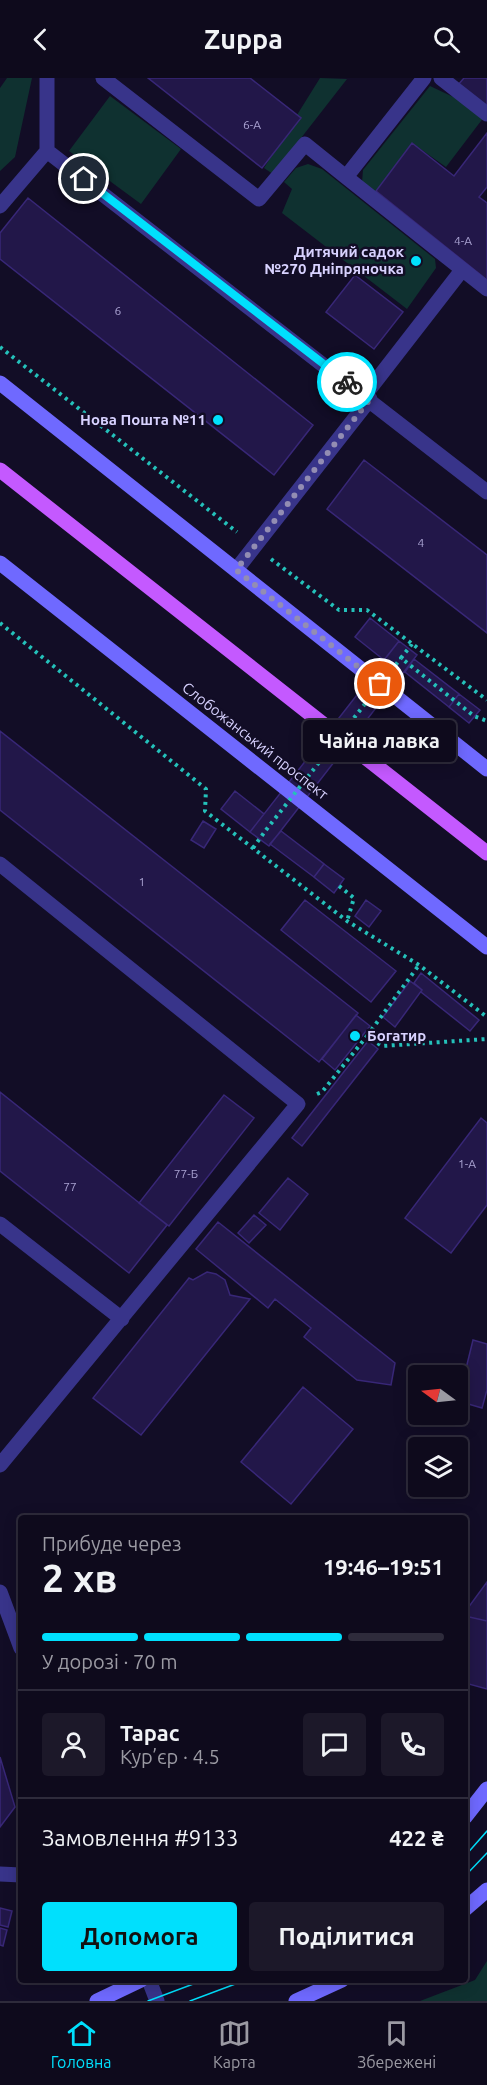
<!DOCTYPE html>
<html lang="uk">
<meta charset="utf-8">
<style>
body{margin:0;font-family:Ubuntu,sans-serif;background:#1c1829;color:#f1f3f6;height:100vh;display:flex;flex-direction:column;font-size:22px;white-space:nowrap}
*{box-sizing:border-box;margin:0}
p{font-size:20px;color:#9b9aa3}
.icon{flex:none;width:33px;height:33px;fill:none;stroke:currentColor;stroke-width:2;stroke-linecap:round;stroke-linejoin:round}
.map{position:relative;flex:1;overflow:hidden}
.details{position:absolute;left:18px;top:1437px;width:450px;height:468px;display:flex;flex-direction:column;background:#0e0a1c;border-radius:6px;box-shadow:0 3px 15px #0003,0 0 0 2px #2e2b3b}
.details>*{flex:none}
.needle{width:39px;rotate:285deg}
.tools{position:absolute;left:408px;top:1287px;display:grid;gap:12px}
.tools a{display:grid;place-items:center;width:60px;height:60px;border-radius:6px;background:#0e0a1c;box-shadow:0 3px 15px #0003,0 0 0 2px #2e2b3b;font-size:30px}
.pin{position:absolute;display:grid;place-items:center;width:51px;height:51px;color:#fff;margin:-26px;border:3px solid #fff;border-radius:50%;box-shadow:0 2px 6px #0007}
.courier{position:absolute;display:grid;place-items:center;width:60px;height:60px;margin:-30px;border:4px solid #00e0fd;border-radius:50%;background:#fff;color:#222;box-shadow:0 2px 8px #0007}
.bubble{position:absolute;height:42px;border-radius:6px;background:#0e0a1c;box-shadow:0 3px 15px #0003,0 0 0 2px #2e2b3b;font-size:20px;font-weight:600;line-height:42px;text-align:center}
.overview em{font-style:normal;font-weight:600}
.overview div{display:flex;flex-direction:column-reverse}
.overview{display:flex;align-items:center;justify-content:space-between;height:102px;padding:0 24px}
h1{font-size:39px;font-weight:600;line-height:45px}
.bar{display:grid;grid-template-columns:repeat(4,1fr);gap:9px 6px;align-content:center;height:72px;padding:0 24px}
.bar i{height:8px;border-radius:4px;background:#2e2b3b}
.bar .on{background:#00e0fd}
.bar p{grid-column:span 4}
.line{display:flex;align-items:center;gap:15px;padding:0 24px;border-top:2px solid #2e2b3b}
.line div{flex:1}
.round{display:grid;place-items:center;flex:none;width:63px;height:63px;border-radius:6px;background:#1c1829}
.button{display:flex;gap:12px;margin-top:auto;padding:12px 24px}
.button a{flex:1;height:69px;border-radius:6px;background:#00e0fd;color:#111;font-size:24px;font-weight:600;line-height:69px;text-align:center}
.button a+a{background:#1c1829;color:#f1f3f6}
header{display:flex;justify-content:space-between;align-items:center;height:78px;padding:0 24px;background:#0e0a1c;font-size:27px;font-weight:600}
.dock{display:flex;justify-content:space-around;align-items:center;height:84px;border-top:2px solid #2e2b3b;background:#0e0a1c;font-size:16px;color:#9b9aa3}
.dock a{display:grid;justify-items:center;gap:3px}
.dock .on{color:#00e0fd}
.map>svg:first-child{display:block}
.green{fill:#0f3130}
.building{fill:#221749;stroke:#382777;stroke-width:1.5}
.lines{fill:none;stroke-linecap:round;stroke-linejoin:round}
.path{stroke:#24c1ba;stroke-width:4;stroke-dasharray:3 4.5;stroke-linecap:butt}
.service{stroke:#38348a;stroke-width:15}
.tertiary{stroke:#38348a;stroke-width:15}
.secondary{stroke:#6f69ff;stroke-width:15}
.primary{stroke:#c459ff;stroke-width:15}
.tram{stroke:#00e0fd;stroke-width:1.5}
.path-bridge{stroke:#24c1ba;stroke-width:4;stroke-dasharray:3 4.5;stroke-linecap:butt}
.done{stroke:#938db3;stroke-width:6;stroke-dasharray:0 10.8}
.route{stroke:#00e0fd;stroke-width:8}
.poi-dot{fill:#00e0fd;stroke:#120d26;stroke-width:2}
.labels{text-anchor:middle;stroke-width:5;stroke-linejoin:round;paint-order:stroke}
.number-label{font-size:12px;fill:#aaa3d2}
.poi-label{font-size:15px;font-weight:bold;fill:#d8d2ff;stroke:#120d26;text-anchor:end}
.street-label{font-size:15px;fill:#d8d2ff;stroke:#120d26}
</style>
<header><svg class="icon" aria-label="back" viewBox="0 0 24 24"><path d="M15 5l-7 7 7 7"/></svg>Zuppa<svg class="icon" aria-label="search" viewBox="0 0 24 24"><circle cx="10" cy="10" r="6"/><path d="M15 15l6 6"/></svg></header>
<div class="map">
<svg width="487" height="1923" viewBox="0 0 487 1923">
<rect width="100%" height="100%" fill="#120d26"/>
<path class="green" d="M7 0H32L15 79 0 93V10Z
M320 0 347 1 273 96 264 90Z
M430 8 466 25 484 39 446 89 412 65 376 113 487 202 362 104 363 92Z
M110 18 181 71 141 126 69 73Z
M308 86 322 91 435 181 436 190 407 231 282 135 292 111 284 104 296 90Z
M487 1883V1923H420L475 1902Z"/>
<path class="building" d="M148 0H250L301 40 262 90Z
M464 0H487V30L458 7Z
M487 55V109L479 119 487 125V202L376 113 412 65 454 98Z
M28 120 313 347 274 397 0 181V155Z
M355 197 403 234 374 271 326 234Z
M364 382 487 477V555L327 431Z
M370 540 399 563 384 582 355 559Z
M399 563 417 577 269 768 250 754Z
M414 581 459 616 449 629 405 594Z
M459 616 480 632 469 645 449 629Z
M0 653 358 935 319 984 0 732Z
M235 713 264 736 250 754 221 731Z
M203 743 216 751 204 770 191 762Z
M281 753 324 786 314 799 270 766Z
M324 786 344 801 334 815 314 799Z
M305 822 396 893 371 924 281 852Z
M366 822 381 833 369 849 355 838Z
M421 895 479 942 470 953 421 914 422 912 414 905Z
M410 903 422 912 395 949 383 939Z
M356 937 370 948 335 992 322 981Z
M368 963 378 971 302 1068 292 1060Z
M0 1014 167 1147 129 1195 0 1093Z
M224 1017 254 1040 169 1148 139 1125Z
M481 1040 487 1045V1127L451 1175 405 1140Z
M288 1100 308 1116 280 1152 259 1135Z
M254 1137 266 1147 249 1165 238 1155Z
M218 1144 395 1285 391 1307 357 1302 304 1259 311 1250 275 1221 268 1230 196 1171Z
M207 1194 216 1196 225 1202 230 1217 250 1221 141 1357 93 1320 189 1200 193 1202Z
M473 1262 487 1266V1312L482 1330 458 1323Z
M303 1309 353 1351 291 1426 241 1384Z
M487 1504V1543L465 1538V1534Z
M465 1538 487 1543V1611L465 1605Z
M0 1679 15 1729 0 1749Z
M0 1830 12 1833 8 1849 0 1847Z
M0 1850 7 1852 3 1868 0 1867Z"/>
<g class="lines">
<path class="path" d="M0 269 237 454
M271 481 339 532H367L487 622
M0 545 206 711 205 733 347 843 419 887 487 939
M412 566 401 580 474 638 487 643
M253 770 266 752
M339 808 354 820 347 843
M367 958 419 887
M317 1016 322 1014 367 958 382 968 487 961"/>
<path class="service" d="M103 0 259 121 305 66 346 99
M424 0 346 99 487 211
M441 0 487 36
M47 73 487 414
M0 128 47 73V0
M365 317 462 192
M236 492 370 321
M0 786 298 1026 0 1387
M0 1146 122 1241
M0 1514 21 1570"/>
<path class="tertiary" d="M0 1796 21 1797
M149 1902 157 1923"/>
<path class="secondary" d="M0 305 487 691
M0 485 487 869
M465 1739 487 1711
M465 1831 487 1812
M97 1923 141 1902
M296 1923 342 1902"/>
<path class="primary" d="M0 392 487 775"/>
<path class="tram" d="M465 1778 487 1753
M465 1798 487 1775
M148 1923 204 1902
M190 1923 246 1902"/>
<path class="path-bridge" d="M266 752 401 580"/>
</g>
<g class="lines">
<path class="done" d="M347 304 370 321 236 492 380 606"/>
<path class="route" d="M84 101 347 304"/>
</g>
<g class="poi-dot">
<circle cx="416" cy="183" r="6"/>
<circle cx="218" cy="342" r="6"/>
<circle cx="355" cy="958" r="6"/>
</g>
<g class="labels">
<g class="number-label">
<text x="252" y="51">6-А</text>
<text x="463" y="167">4-А</text>
<text x="118" y="237">6</text>
<text x="421" y="469">4</text>
<text x="142" y="808">1</text>
<text x="467" y="1090">1-А</text>
<text x="186" y="1100">77-Б</text>
<text x="70" y="1113">77</text>
</g>
<g class="poi-label">
<text x="404" y="179">Дитячий садок<tspan x="404" dy="17">№270 Дніпряночка</tspan></text>
<text x="206" y="347">Нова Пошта №11</text>
<text x="367" y="963" text-anchor="start">Богатир</text>
</g>
<g class="street-label">
<text transform="translate(255 663) rotate(38)" y="5">Слобожанський проспект</text>
</g>
</g>
</svg>
<div class="tools">
<a><svg class="needle" viewBox="-14 -14 28 28"><path d="M0-13l5 13h-10z" fill="#e53935"/><path d="M0 13l5-13h-10z" fill="#9b9aa3"/></svg></a>
<a><svg class="icon" aria-label="layers" viewBox="0 0 24 24"><path d="M12 4l9 5-9 5-9-5zM3 14l9 5 9-5"/></svg></a>
</div>
<div class="pin" style="left:380px;top:606px;background:#ea580c"><svg class="icon" aria-label="bag" viewBox="0 0 24 24"><path d="M5 8h14l-1 12H6zM9 8a3 3 0 0 1 6 0"/></svg></div>
<div class="pin" style="left:84px;top:101px;background:#1f2937"><svg class="icon" aria-label="home" viewBox="0 0 24 24"><path d="M3 11l9-7 9 7M6 9v11h12V9"/></svg></div>
<div class="courier" style="left:347px;top:304px"><svg class="icon" aria-label="bike" viewBox="0 0 24 24"><circle cx="6" cy="16" r="4"/><circle cx="18" cy="16" r="4"/><path d="M6 16l4-8h5l3 8M10 8l3 8H6M13 5h3"/></svg></div>
<div class="bubble" style="left:303px;top:642px;width:153px">Чайна лавка</div>
<section class="details">
<div class="overview"><div><h1>2 хв</h1><p>Прибуде через</p></div><em>19:46–19:51</em></div>
<div class="bar"><i class="on"></i><i class="on"></i><i class="on"></i><i></i><p>У дорозі · 70 m</p></div>
<div class="line" style="height:108px"><a class="round"><svg class="icon" aria-label="person" viewBox="0 0 24 24"><circle cx="12" cy="8" r="4"/><path d="M4 21q1-7 8-7t8 7"/></svg></a><div><b>Тарас</b><p>Кур’єр · 4.5</p></div><a class="round"><svg class="icon" aria-label="chat" viewBox="0 0 24 24"><path d="M4 5h16v11H9l-5 4z"/></svg></a><a class="round"><svg class="icon" aria-label="phone" viewBox="0 0 24 24"><path d="M5 4h4l2 5-3 2q2 4 5 5l2-3 5 2v4C11 20 4 13 5 4z"/></svg></a></div>
<div class="line" style="height:78px"><div>Замовлення #9133</div><b>422 ₴</b></div>
<div class="button"><a>Допомога</a><a>Поділитися</a></div>
</section>
</div>
<nav class="dock">
<a class="on"><svg class="icon" aria-label="home" viewBox="0 0 24 24"><path d="M3 11l9-7 9 7M6 9v11h12V9"/></svg>Головна</a>
<a><svg class="icon" aria-label="map" viewBox="0 0 24 24"><path d="M3 6l6-2 6 2 6-2v14l-6 2-6-2-6 2zM9 4v14M15 6v14"/></svg>Карта</a>
<a><svg class="icon" aria-label="saved" viewBox="0 0 24 24"><path d="M7 4h10v16l-5-4-5 4z"/></svg>Збережені</a>
</nav>
